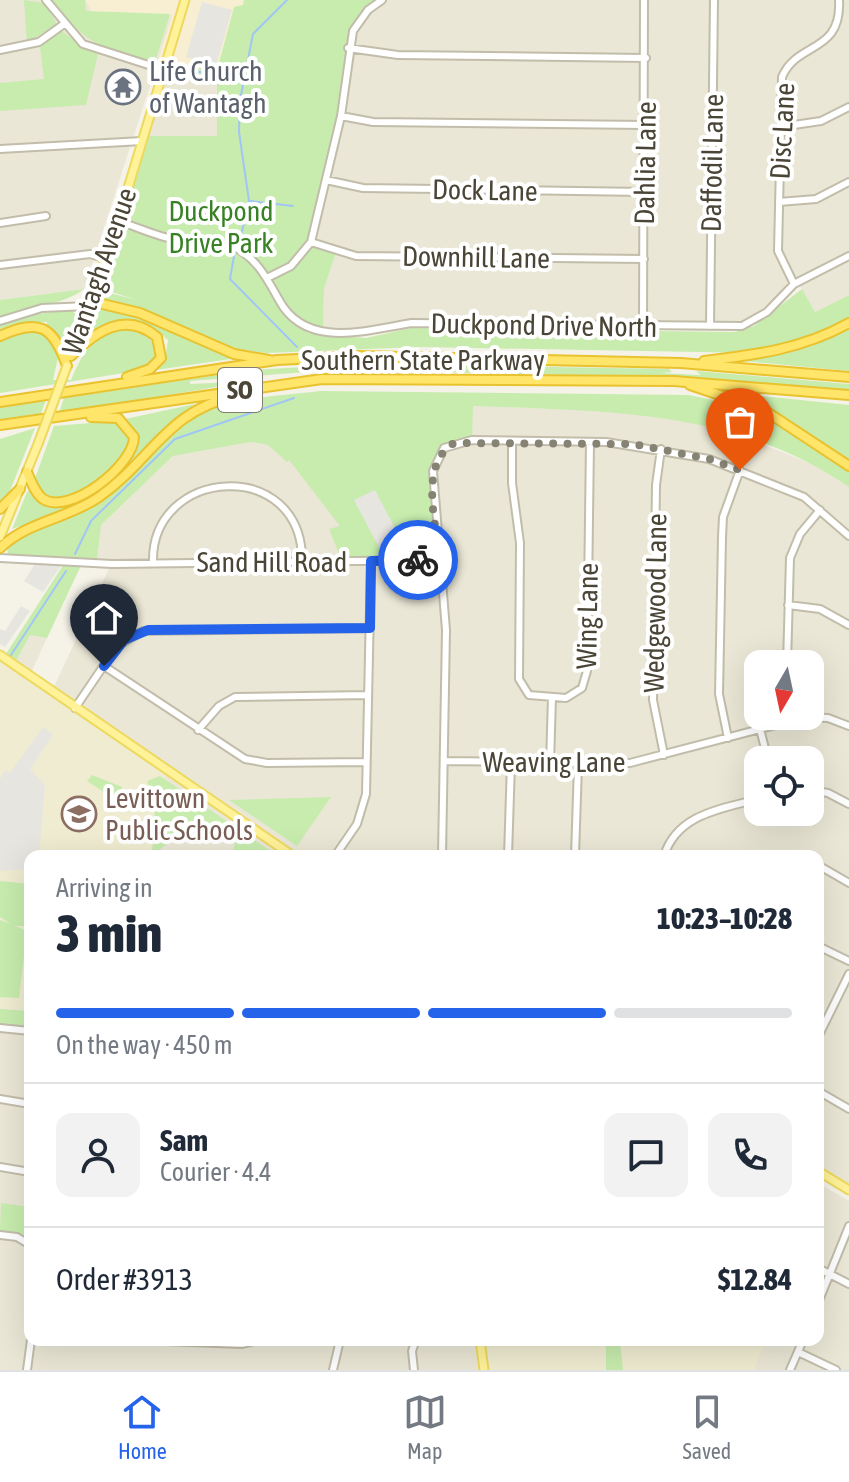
<!DOCTYPE html>
<meta charset="utf-8">
<style>
body{margin:0;font-family:"Asap Condensed",sans-serif;background:#f2f2f3;color:#1f2937;height:100vh;display:flex;flex-direction:column;font-size:30px;white-space:nowrap}
*{box-sizing:border-box;margin:0}
p{font-size:26px;color:#747a83}
.icon{flex:none;width:44px;height:44px;fill:none;stroke:currentColor;stroke-width:2;stroke-linecap:round;stroke-linejoin:round}
.map{position:relative;flex:1;overflow:hidden}
.side{position:absolute;left:24px;top:850px;width:800px;height:496px;display:flex;flex-direction:column;background:#fff;border-radius:16px;box-shadow:0 8px 32px #0002}
.side>*{flex:none}
.needle{width:52px;rotate:189deg}
.controls{position:absolute;left:744px;top:650px;display:grid;gap:16px}
.controls a{display:grid;place-items:center;width:80px;height:80px;border-radius:16px;background:#fff;box-shadow:0 8px 32px #0002;font-size:40px}
.pin{position:absolute;display:grid;place-items:center;width:68px;height:68px;color:#fff;margin:-82px -34px;border-radius:50% 50% 50% 0;rotate:-45deg;box-shadow:0 0 8px #0007}
.pin .icon{rotate:45deg}
.courier{position:absolute;display:grid;place-items:center;width:80px;height:80px;margin:-40px;border:6px solid #2563eb;border-radius:50%;background:#fff;color:#222;box-shadow:0 2px 10px #0007}
.summary em{font-style:normal;font-weight:800}
.summary div{display:flex;flex-direction:column-reverse}
.summary{display:flex;align-items:center;justify-content:space-between;height:136px;padding:0 32px}
h1{font-size:52px;font-weight:800;line-height:60px}
.bar{display:grid;grid-template-columns:repeat(4,1fr);gap:12px 8px;align-content:center;height:96px;padding:0 32px}
.bar i{height:10px;border-radius:6px;background:#e0e1e3}
.bar .on{background:#2563eb}
.bar p{grid-column:span 4}
.line{display:flex;align-items:center;gap:20px;padding:0 32px;border-top:2px solid #e0e1e3}
.line div{flex:1}
.round{display:grid;place-items:center;flex:none;width:84px;height:84px;border-radius:16px;background:#f2f2f3}
.tabs{display:flex;justify-content:space-around;align-items:center;height:112px;border-top:2px solid #e0e1e3;background:#fff;font-size:22px;color:#747a83}
.tabs a{display:grid;justify-items:center;gap:4px}
.tabs .on{color:#2563eb}
.map>svg:first-child{display:block}
.residential{fill:#eae7d6;fill-rule:evenodd}
.commercial{fill:#f8eed2}
.education{fill:#efecd1}
.green{fill:#c7ecae}
.parking{fill:#e6e5e0}
.lines{fill:none;stroke-linecap:round;stroke-linejoin:round}
.stream{stroke:#a1c6f6;stroke-width:2}
.minor-casing{stroke:#c2bdaa;stroke-width:10}
.major-casing{stroke:#edd95f;stroke-width:11}
.highway-casing{stroke:#e9c22f;stroke-width:12}
.minor{stroke:#fff;stroke-width:6}
.major{stroke:#fff298;stroke-width:7}
.highway{stroke:#ffe56a;stroke-width:8}
.major-bridge-casing{stroke:#edd95f;stroke-width:11;stroke-linecap:butt}
.major-bridge{stroke:#fff298;stroke-width:7}
.done{stroke:#868274;stroke-width:8;stroke-dasharray:0 14.4}
.route{stroke:#2563eb;stroke-width:10}
.labels{text-anchor:middle;stroke-width:8;stroke-linejoin:round;paint-order:stroke}
.shield{fill:#fff;stroke:#807d72;stroke-width:2}
.shield-label{font-size:26px;font-weight:bold;fill:#4a4536}
.worship-label{font-size:28px;fill:#5b616d;stroke:#fff;text-anchor:start}
.street-label{font-size:28px;fill:#4a4536;stroke:#fff}
.park-label{font-size:28px;fill:#388124;stroke:#fff}
.education-label{font-size:28px;fill:#785e54;stroke:#fff;text-anchor:start}
</style>
<div class="map">
<svg width="849" height="1370" viewBox="0 0 849 1370">
<rect width="100%" height="100%" fill="#f5f3e8"/>
<path class="residential" d="M0 0H86L92 13 173 15 84 289 0 300Z
M380 0H849V295L815 312 797 281 751 318 735 324 399 322 366 330H323L324 289 337 250 312 241 344 89 352 31Z
M170 62 217 69 218 137 148 136Z
M472 406 641 412 727 430 822 468 849 487V1184L818 1167V856H147L52 691 111 564H81L30 675 4 657 101 525 173 456 251 442 268 445 317 417ZM758 664H810V716H758ZM758 760H810V812H758Z
M0 1009 30 1011V1340H475L478 1370H0Z
M818 1183 849 1201V1370H489L486 1340H818Z"/>
<path class="commercial" d="M86 0H244L243 5 234 7 217 69 158 60 172 15 92 13Z"/>
<path class="education" d="M0 658 166 771 151 856H30V1011L0 1009Z
M481 1340H766L754 1370H484Z"/>
<path class="green" d="M24 0 44 3 57 24 27 43Z
M51 0H85L86 11 170 14 156 59 154 63C97 45 90 48 51 0Z
M244 0H380L367 10 347 49 344 89 312 241 337 250 324 289 323 330 306 333 366 338 411 328 735 332 754 326 802 289 815 312 849 295V318L818 335 752 353 420 347 266 353 221 347 105 301 102 291 137 300 99 288 148 136H217V80L187 77 188 68 217 70 234 7 243 5Z
M62 31 85 49 98 54 86 105 0 111V83L44 79 40 46Z
M84 289C62 306 27 307 0 317V300Z
M100 306 143 319 237 358 156 370 165 359 168 340C140 316 116 314 88 335Z
M72 309 76 316 65 348 57 333 47 328V322L25 323 0 332V326L19 317Z
M849 327V371L744 361 812 346Z
M131 328C154 336 170 356 142 370L0 393V340L26 329 50 337 59 353 53 380H71C84 349 96 331 131 328Z
M427 365 669 369 672 372 661 373 701 375 696 371 849 384V390L704 378 426 372Z
M305 367 358 368 190 381V384L253 381 59 413 64 398 250 370Z
M320 391 688 395 740 405 774 422 849 472V487C737 409 603 411 473 406L472 439 445 447 433 464 438 559 342 561 329 529 340 526 289 460 287 462 268 445 251 442 173 456 101 525 97 559H84L47 638 30 635 14 664 4 657 67 559 8 555 7 547C35 522 74 520 104 498 131 479 150 451 174 429 211 397 274 397 320 391Z
M742 394 849 405V462L795 426 740 397Z
M46 400 40 416 0 422V408Z
M195 404 172 421 101 492 69 510 12 529 27 492 30 490 49 507C84 505 164 458 125 419Z
M116 421 132 438C129 468 74 503 46 499L34 481 54 426Z
M35 428 6 501 0 507V439Z
M92 775 122 787 125 806 87 781Z
M160 776 278 856H232L237 834C193 821 186 828 152 856L155 805 147 781Z
M331 797 297 846 229 800Z
M0 881 30 884V926H15L27 931 19 998 0 997V920L11 924 0 917Z
M0 1009 30 1011V1030L0 1027Z
M1 1203 30 1207V1240L24 1235 0 1231Z
M620 1341 623 1370H606V1342Z"/>
<path class="parking" d="M202 2 232 10 216 66 186 57Z
M375 490 411 559H385L354 500Z
M37 561 63 563 43 592 24 581Z
M21 606 30 611 5 647 0 644V629L5 631Z
M43 727 53 735 30 769 45 785 39 856H30L28 869 0 871V779L5 770 10 773Z"/>
<g class="lines">
<path class="stream" d="M183 71 245 75
M250 201 293 206
M240 240 249 201 239 132 240 100 253 34 287 0
M234 256 230 279 297 347
M75 554 91 521 175 439 294 398
M9 658 66 571"/>
<g class="minor-casing">
<path id="minor" d="M46 0 83 44 164 70
M348 48 398 55 646 58
M0 50 39 42 64 24
M341 116 373 122 646 125
M780 127 821 121 849 107
M0 149 142 141
M326 180 363 188 645 192
M779 202 816 199 849 182
M118 221C137 227 156 236 176 240 196 245 218 238 236 248 258 260 267 279 279 300 306 350 367 330 412 323L742 326 767 312 794 284 849 256
M0 223 46 216
M311 242 356 256 644 259
M0 265 90 254 104 258
M267 278 291 266 311 242 341 116 353 31 368 10 382 0
M794 284 778 251 782 77C797 41 842 54 839 0
M0 321 42 308 88 306
M643 326 644 0
M710 326 714 0
M512 441V483L520 543 519 679 529 695 566 698 582 688 587 671 590 442
M661 449 656 485 653 700 664 755
M0 558 112 564 439 560
M153 563C150 466 304 456 302 562
M788 605 820 609 849 625
M787 664 790 558 800 534 820 510
M104 666 245 759 267 763 366 762
M75 708 117 646 143 631 370 628
M760 729 768 760
M198 730 219 706 235 697 368 695
M728 738 719 694 722 537 723 517 740 470
M444 761 630 763 806 717 828 718 849 726
M550 764 552 697
M810 790 828 793 849 804
M335 856 357 824 366 794 371 561
M442 856 446 630 433 471 444 448 472 440 606 442 709 459 804 497 849 536
M508 856 511 763
M575 856 578 765
M664 856C677 814 721 809 758 799
M818 865 849 883
M818 946 849 961
M0 1028 30 1031
M818 1037 849 974
M818 1091 849 1109
M0 1099 30 1104
M0 1167 30 1172
M0 1235 17 1237 30 1245
M818 1268 849 1284
M818 1303 849 1226
M138 1340 242 1344 258 1340
M798 1352 836 1370
M27 1370 31 1340
M333 1370 340 1340
M414 1370 412 1351 416 1340
M790 1370 803 1340"/>
</g>
<g class="major-casing">
<path id="major" d="M71 356 118 221 185 0
M0 537 38 444
M0 655 293 856
M818 1171 849 1190
M480 1340 484 1370"/>
</g>
<g class="highway-casing">
<path id="highway" d="M90 301 140 313 234 354 269 360
M0 336C40 318 53 326 67 366
M71 356C95 332 125 310 157 337L161 358 150 369 127 377
M704 361C755 355 803 349 849 323
M690 385 764 410 849 466
M0 402 277 360 358 356 681 363 849 377
M0 425 322 379 674 381 849 395
M27 472C31 481 35 493 43 499 70 516 134 465 134 437L118 418 91 417
M0 509 20 489
M0 548C28 521 67 519 99 497 151 461 167 410 236 396"/>
</g>
<use href="#minor" class="minor"/>
<use href="#major" class="major"/>
<use href="#highway" class="highway"/>
<g class="major-bridge-casing">
<path id="major-bridge" d="M38 444 67 366"/>
</g>
<use href="#major-bridge" class="major-bridge"/>
</g>
<g class="lines">
<path class="done" d="M418 560H439C437 524 418 464 454 443L633 444 709 459 740 470"/>
<path class="route" d="M104 666 124 640 148 630 370 628 371 561 418 560"/>
</g>
<defs>
<g id="temple-ring" transform="scale(1.8)"><circle r="9.5" fill="#fff" stroke="#6b7280" stroke-width="1.5"/><path d="M0-6L5-2H3V0L6.5 2.5H4V6H1.5V3h-3V6H-4V2.5H-6.5L-3 0V-2H-5Z" fill="#6b7280"/></g>
<g id="school-ring" transform="scale(1.8)"><circle r="9.5" fill="#fff" stroke="#8d6e63" stroke-width="1.5"/><path d="M0-5L7-2L0 1L-7-2ZM-4 1L0 2.5L4 1V4Q0 6-4 4Z" fill="#8d6e63"/></g>
</defs>
<g fill-rule="evenodd">
<use href="#temple-ring" x="123" y="87"/>
<use href="#school-ring" x="79" y="814"/>
</g>
<g class="labels">
<rect class="shield" x="218" y="368" width="44" height="44" rx="6"/>
<g class="shield-label">
<text x="240" y="399">SO</text>
</g>
<g class="worship-label">
<text x="149" y="81">Life Church<tspan x="149" dy="32">of Wantagh</tspan></text>
</g>
<g class="street-label">
<text transform="translate(782 131) rotate(-87)" y="10">Disc Lane</text>
<text transform="translate(645 163) rotate(-89)" y="10">Dahlia Lane</text>
<text transform="translate(712 163) rotate(-89)" y="10">Daffodil Lane</text>
<text transform="translate(485 190) rotate(1)" y="10">Dock Lane</text>
<text transform="translate(476 257) rotate(1)" y="10">Downhill Lane</text>
<text transform="translate(99 271) rotate(-71)" y="10">Wantagh Avenue</text>
<text transform="translate(544 325) rotate(1)" y="10">Duckpond Drive North</text>
<text x="423" y="370">Southern State Parkway</text>
<text x="272" y="572">Sand Hill Road</text>
<text transform="translate(655 603) rotate(-89)" y="10">Wedgewood Lane</text>
<text transform="translate(587 616) rotate(-89)" y="10">Wing Lane</text>
<text x="554" y="772">Weaving Lane</text>
</g>
<g class="park-label">
<text x="221" y="221">Duckpond<tspan x="221" dy="32">Drive Park</tspan></text>
</g>
<g class="education-label">
<text x="105" y="808">Levittown<tspan x="105" dy="32">Public Schools</tspan></text>
</g>
</g>
</svg>
<div class="controls">
<a><svg class="needle" viewBox="-14 -14 28 28"><path d="M0-13l5 13h-10z" fill="#e53935"/><path d="M0 13l5-13h-10z" fill="#747a83"/></svg></a>
<a><svg class="icon" aria-label="locate" viewBox="0 0 24 24"><circle cx="12" cy="12" r="6"/><path d="M12 2v4M12 18v4M2 12h4M18 12h4"/></svg></a>
</div>
<div class="pin" style="left:740px;top:470px;background:#ea580c"><svg class="icon" aria-label="bag" viewBox="0 0 24 24"><path d="M5 8h14l-1 12H6zM9 8a3 3 0 0 1 6 0"/></svg></div>
<div class="pin" style="left:104px;top:666px;background:#1f2937"><svg class="icon" aria-label="home" viewBox="0 0 24 24"><path d="M3 11l9-7 9 7M6 9v11h12V9"/></svg></div>
<div class="courier" style="left:418px;top:560px"><svg class="icon" aria-label="bike" viewBox="0 0 24 24"><circle cx="6" cy="16" r="4"/><circle cx="18" cy="16" r="4"/><path d="M6 16l4-8h5l3 8M10 8l3 8H6M13 5h3"/></svg></div>
<section class="side">
<div class="summary"><div><h1>3 min</h1><p>Arriving in</p></div><em>10:23–10:28</em></div>
<div class="bar"><i class="on"></i><i class="on"></i><i class="on"></i><i></i><p>On the way · 450 m</p></div>
<div class="line" style="height:144px"><a class="round"><svg class="icon" aria-label="person" viewBox="0 0 24 24"><circle cx="12" cy="8" r="4"/><path d="M4 21q1-7 8-7t8 7"/></svg></a><div><b>Sam</b><p>Courier · 4.4</p></div><a class="round"><svg class="icon" aria-label="chat" viewBox="0 0 24 24"><path d="M4 5h16v11H9l-5 4z"/></svg></a><a class="round"><svg class="icon" aria-label="phone" viewBox="0 0 24 24"><path d="M5 4h4l2 5-3 2q2 4 5 5l2-3 5 2v4C11 20 4 13 5 4z"/></svg></a></div>
<div class="line" style="height:104px"><div>Order #3913</div><b>$12.84</b></div>
</section>
</div>
<nav class="tabs">
<a class="on"><svg class="icon" aria-label="home" viewBox="0 0 24 24"><path d="M3 11l9-7 9 7M6 9v11h12V9"/></svg>Home</a>
<a><svg class="icon" aria-label="map" viewBox="0 0 24 24"><path d="M3 6l6-2 6 2 6-2v14l-6 2-6-2-6 2zM9 4v14M15 6v14"/></svg>Map</a>
<a><svg class="icon" aria-label="saved" viewBox="0 0 24 24"><path d="M7 4h10v16l-5-4-5 4z"/></svg>Saved</a>
</nav>
